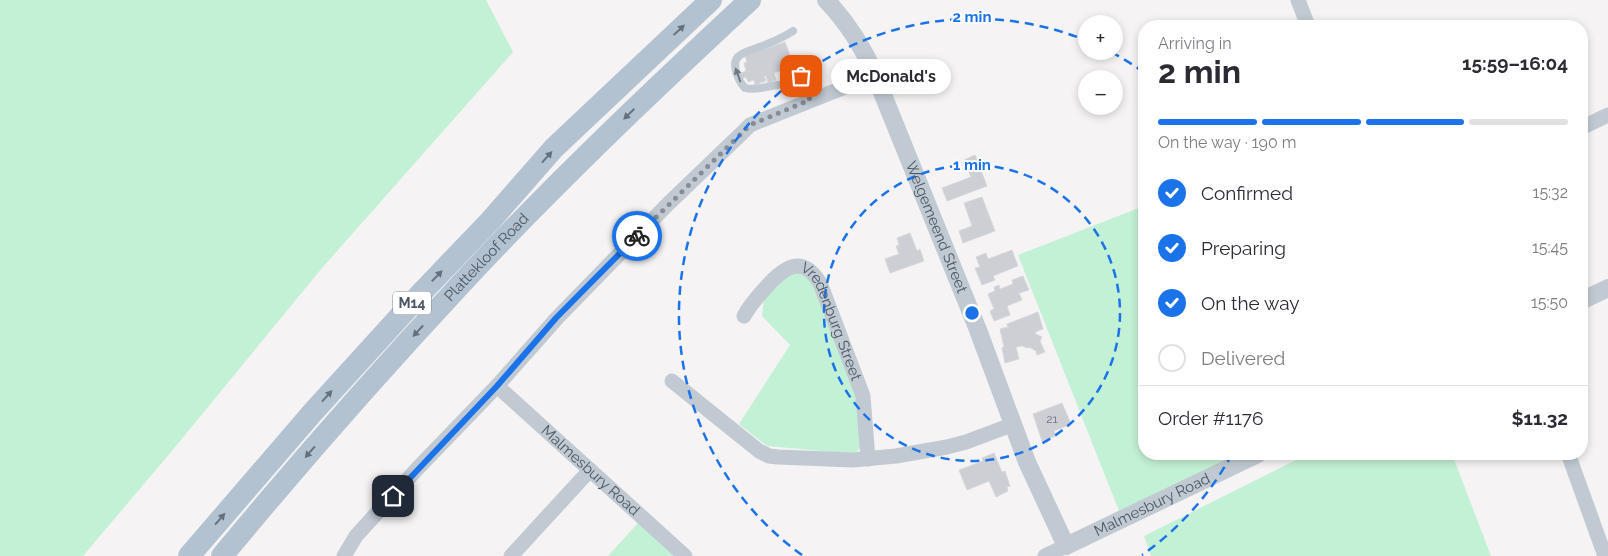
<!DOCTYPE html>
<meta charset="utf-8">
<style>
body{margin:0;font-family:Raleway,sans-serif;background:#f7f7f7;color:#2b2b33;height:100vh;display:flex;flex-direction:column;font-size:19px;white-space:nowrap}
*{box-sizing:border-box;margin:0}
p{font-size:16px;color:#7c7c81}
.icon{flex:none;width:28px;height:28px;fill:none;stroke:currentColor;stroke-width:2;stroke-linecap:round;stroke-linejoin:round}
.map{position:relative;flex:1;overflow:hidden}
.side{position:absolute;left:1138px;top:20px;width:450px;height:440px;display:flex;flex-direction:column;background:#fff;border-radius:20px;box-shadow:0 2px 8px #0003}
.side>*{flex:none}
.buttons{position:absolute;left:1078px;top:15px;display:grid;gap:10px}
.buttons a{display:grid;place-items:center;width:45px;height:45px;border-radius:50%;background:#fff;box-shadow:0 2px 8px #0003;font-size:25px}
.pin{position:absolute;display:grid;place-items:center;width:42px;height:42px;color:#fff;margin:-21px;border-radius:10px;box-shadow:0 2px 8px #0006}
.courier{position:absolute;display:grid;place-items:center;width:50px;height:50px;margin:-25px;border:4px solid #1a73e8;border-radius:50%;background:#fff;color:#222;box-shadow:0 1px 6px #0007}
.bubble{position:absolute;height:35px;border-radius:18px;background:#fff;box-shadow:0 2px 8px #0003;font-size:16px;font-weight:700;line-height:35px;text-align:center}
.overview em{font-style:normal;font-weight:700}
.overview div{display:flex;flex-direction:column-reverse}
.overview{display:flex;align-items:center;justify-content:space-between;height:85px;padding:0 20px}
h1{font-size:32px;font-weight:700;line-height:38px}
.bar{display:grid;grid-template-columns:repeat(4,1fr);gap:8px 5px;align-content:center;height:60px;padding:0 20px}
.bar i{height:6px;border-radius:4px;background:#e1e1e2}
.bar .active{background:#1a73e8}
.bar p{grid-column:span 4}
.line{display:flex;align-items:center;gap:12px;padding:0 20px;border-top:1px solid #e1e1e2}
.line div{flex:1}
ol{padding:0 20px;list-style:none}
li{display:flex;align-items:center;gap:15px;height:55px}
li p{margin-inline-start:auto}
li .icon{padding:5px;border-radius:50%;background:#1a73e8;color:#fff;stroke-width:4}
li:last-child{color:#7c7c81}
li i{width:28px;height:28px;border:2px solid #e1e1e2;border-radius:50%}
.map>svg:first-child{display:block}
.green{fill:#c3f1d5}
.building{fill:#cdcfd5;stroke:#d7d9de}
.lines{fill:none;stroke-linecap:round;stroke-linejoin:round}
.service{stroke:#c1cad2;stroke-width:8}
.minor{stroke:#c1cad2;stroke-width:15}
.tertiary{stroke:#c1cad2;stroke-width:18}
.primary{stroke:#b3c2d1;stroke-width:22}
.oneway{fill:#64717d}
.oneway2{fill:#6e7983}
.done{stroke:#868d94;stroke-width:5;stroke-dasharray:0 9}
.route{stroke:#1a73e8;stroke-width:6}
.ring{fill:none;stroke:#1a73e8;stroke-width:2.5;stroke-dasharray:9 6}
.labels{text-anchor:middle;stroke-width:4;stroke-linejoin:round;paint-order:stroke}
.number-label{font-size:12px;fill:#6b747e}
.shield{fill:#fff;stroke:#808990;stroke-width:1}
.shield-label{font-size:14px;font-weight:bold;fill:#4a5661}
.street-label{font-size:15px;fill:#4a5661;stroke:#fff}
.centre{fill:#1a73e8;stroke:#fff;stroke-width:2.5}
.ring-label{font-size:15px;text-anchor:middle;font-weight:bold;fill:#1a73e8;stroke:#fff;stroke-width:4;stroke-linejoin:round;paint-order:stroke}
</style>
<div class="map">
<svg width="1608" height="556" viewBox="0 0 1608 556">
<rect width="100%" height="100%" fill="#f5f3f3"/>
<path class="green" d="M0 0H486L513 52 322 268 171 452 83 556H0Z
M1144 206V454H1241L1121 516 1018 255Z
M799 272 812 278 858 394 862 445 855 454 767 446 739 424 790 345 762 316 764 299 788 273Z
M1308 454H1452L1491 556H1151L1144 536Z
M638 523 674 556H608Z"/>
<path class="building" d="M785 42 794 66 774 73 776 80 768 83 766 76H764L766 81 755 85 754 80 748 82 746 77 741 79 739 74 746 71 744 63 747 62 745 56Z
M975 155 987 186 947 201 942 188 971 177 964 160Z
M982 197 995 231 963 243 959 231 972 226 964 203Z
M910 233 917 251 920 249 924 261 890 273 885 259 899 254 896 246 899 245 897 238Z
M1012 250 1018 266 993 276 995 280 982 285 975 268 980 267 976 257 986 253 988 259Z
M1023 276 1029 290 1019 293 1022 300 1007 306 1010 315 994 321 990 311 994 309 988 294 995 291 994 287 999 285 1000 289 1013 284 1012 280Z
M1038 312 1043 329 1035 332 1036 334 1042 337 1040 341 1045 352 1037 355 1036 351 1029 347 1028 348 1022 346 1016 347 1019 359 1005 363 1002 348 1004 347 1000 329 1008 327 1007 324Z
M1062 403 1071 424 1054 431 1056 436 1042 441 1033 414Z
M994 453 1002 472 1005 471 1010 486 1007 487 1008 491 996 497 989 481 967 490 959 470 983 461 982 458Z"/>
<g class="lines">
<path class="service" d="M801 76 810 100
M778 85C767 86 756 91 745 88 739 82 730 63 739 56 743 52 751 50 757 48 770 43 781 39 793 31"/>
<g class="minor">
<path d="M1298 0 1308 26"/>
<path d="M1581 128 1608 115"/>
<path id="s1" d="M744 316C751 303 760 294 769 284 787 265 803 256 820 283L863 396 868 459"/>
<path d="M672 381 759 451 769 456 778 457 853 460 896 456 947 447 966 442 1014 424"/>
<path id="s2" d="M497 386 685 556"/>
<path d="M1570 459 1605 556"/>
<path d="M344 556 356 536 417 469 497 386 557 318 668 204 742 133 750 125 762 120 875 75"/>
<path d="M511 556 590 470"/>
<path d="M1045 556 1066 546"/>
</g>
<g class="tertiary">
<path id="s3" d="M826 0C847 22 863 47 875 75L978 330 1027 462 1066 546 1258 454"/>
<path d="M1581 301 1608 288"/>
</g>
<g class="primary">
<path d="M189 556 313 412 424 290 491 220 554 148 711 0"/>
<path id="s4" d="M222 556C299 463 379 372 461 284 553 185 651 92 750 0"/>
</g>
</g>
<defs><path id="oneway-solid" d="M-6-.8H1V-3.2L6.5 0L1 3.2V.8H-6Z" transform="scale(1.25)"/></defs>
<g class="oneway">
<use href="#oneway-solid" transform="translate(679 30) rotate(-43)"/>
<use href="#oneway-solid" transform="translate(629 114) rotate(136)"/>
<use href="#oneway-solid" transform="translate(547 157) rotate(-48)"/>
<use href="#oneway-solid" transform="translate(437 276) rotate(-46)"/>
<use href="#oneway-solid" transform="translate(418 331) rotate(133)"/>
<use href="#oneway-solid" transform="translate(327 396) rotate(-48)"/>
<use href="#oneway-solid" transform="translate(310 452) rotate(131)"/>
<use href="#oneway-solid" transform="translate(220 519) rotate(-49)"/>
</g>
<use class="oneway2" href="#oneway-solid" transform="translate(738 75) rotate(-110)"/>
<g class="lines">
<path class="done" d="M637 236 750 125 810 100 801 76"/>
<path class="route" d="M393 496 497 386 556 318 637 236"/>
</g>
<g class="ring">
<circle cx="972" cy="313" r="148"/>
<path d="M1232 454A296 296 0 0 1 1142 555M802 555A296 296 0 0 1 1085 40M1111 52A296 296 0 0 1 1142 71"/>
</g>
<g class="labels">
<g class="number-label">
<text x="1052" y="423">21</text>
</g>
<rect class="shield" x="393" y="291.5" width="38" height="23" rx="4"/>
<g class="shield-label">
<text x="412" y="308">M14</text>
</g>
<g class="street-label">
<text dy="5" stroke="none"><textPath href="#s3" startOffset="254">Welgemeend Street</textPath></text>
<text dy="5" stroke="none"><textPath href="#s4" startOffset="399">Plattekloof Road</textPath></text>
<text dy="5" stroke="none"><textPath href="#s1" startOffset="144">Vredenburg Street</textPath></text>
<text dy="5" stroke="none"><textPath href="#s2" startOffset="126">Malmesbury Road</textPath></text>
<text dy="5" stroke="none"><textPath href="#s3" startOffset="694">Malmesbury Road</textPath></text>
</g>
</g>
<circle cx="972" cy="313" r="8" class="centre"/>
<g class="ring-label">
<text x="972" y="22">2 min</text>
<text x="972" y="170">1 min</text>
</g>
</svg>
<div class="buttons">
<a>+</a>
<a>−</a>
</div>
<div class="pin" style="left:801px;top:76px;background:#ea580c"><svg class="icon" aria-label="bag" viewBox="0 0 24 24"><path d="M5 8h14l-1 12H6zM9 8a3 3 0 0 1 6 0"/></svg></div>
<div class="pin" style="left:393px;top:496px;background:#1f2937"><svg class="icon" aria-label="home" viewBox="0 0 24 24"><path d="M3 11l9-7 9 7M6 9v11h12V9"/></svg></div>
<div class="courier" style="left:637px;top:236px"><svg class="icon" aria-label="bike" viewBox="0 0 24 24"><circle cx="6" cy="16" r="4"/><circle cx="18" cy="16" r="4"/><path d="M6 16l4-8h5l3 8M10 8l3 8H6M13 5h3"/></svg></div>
<div class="bubble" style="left:831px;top:59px;width:120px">McDonald's</div>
<section class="side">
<div class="overview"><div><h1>2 min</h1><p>Arriving in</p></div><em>15:59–16:04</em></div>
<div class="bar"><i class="active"></i><i class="active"></i><i class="active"></i><i></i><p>On the way · 190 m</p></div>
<ol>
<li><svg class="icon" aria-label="check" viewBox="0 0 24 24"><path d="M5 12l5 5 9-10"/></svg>Confirmed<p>15:32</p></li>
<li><svg class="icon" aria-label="check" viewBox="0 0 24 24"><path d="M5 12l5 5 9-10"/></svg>Preparing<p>15:45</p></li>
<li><svg class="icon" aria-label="check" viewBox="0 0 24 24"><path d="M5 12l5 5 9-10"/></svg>On the way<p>15:50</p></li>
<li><i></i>Delivered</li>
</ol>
<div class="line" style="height:65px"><div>Order #1176</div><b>$11.32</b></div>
</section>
</div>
